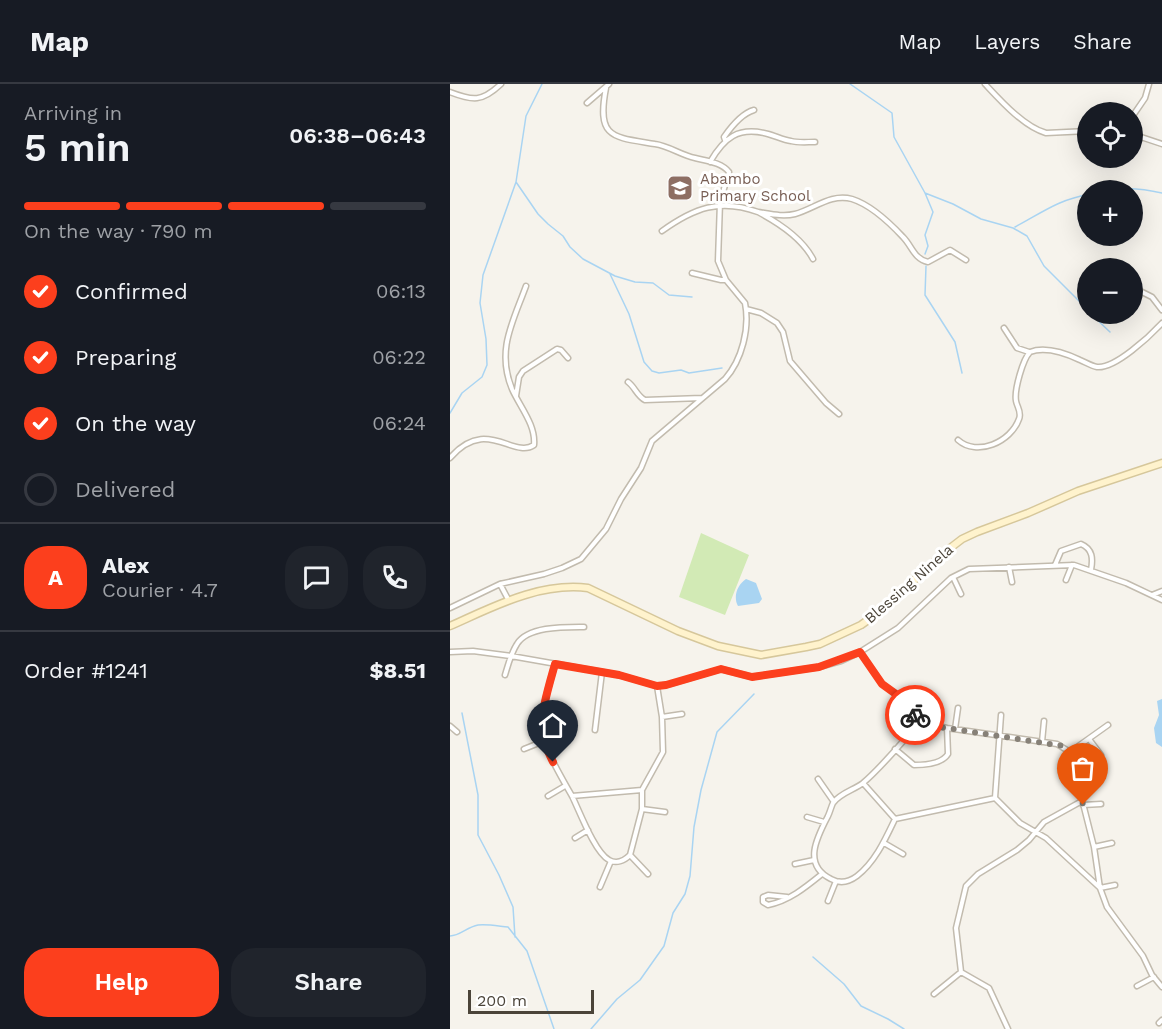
<!DOCTYPE html>
<meta charset="utf-8">
<style>
body{margin:0;font-family:"Work Sans",sans-serif;background:#20242c;color:#f1f3f6;height:100vh;display:flex;flex-direction:column;font-size:22px;white-space:nowrap}
*{box-sizing:border-box;margin:0}
p{font-size:20px;color:#9ea1a6}
.icon{flex:none;width:33px;height:33px;fill:none;stroke:currentColor;stroke-width:2;stroke-linecap:round;stroke-linejoin:round}
.map{position:relative;flex:1;overflow:hidden}
.drawer{display:flex;flex-direction:column;background:#171b24;width:450px}
.drawer>*{flex:none}
.controls{position:absolute;left:627px;top:18px;display:grid;gap:12px}
.controls a{display:grid;place-items:center;width:66px;height:66px;border-radius:50%;background:#171b24;box-shadow:0 6px 24px #0002;font-size:30px}
.scale{position:absolute;left:18px;bottom:15px;width:126px;box-sizing:border-box;padding-left:6px;border:3px solid #4b4439;border-top:0;font-size:16px;line-height:21px;white-space:nowrap;color:#4b4439;-webkit-text-stroke:4px #fff;paint-order:stroke}
.pin{position:absolute;display:grid;place-items:center;width:51px;height:51px;color:#fff;margin:-62px -26px;border-radius:50% 50% 50% 0;rotate:-45deg;box-shadow:0 0 6px #0007}
.pin .icon{rotate:45deg}
.courier{position:absolute;display:grid;place-items:center;width:60px;height:60px;margin:-30px;border:4px solid #fc3f1d;border-radius:50%;background:#fff;color:#222;box-shadow:0 2px 8px #0007}
.summary em{font-style:normal;font-weight:600}
.summary div{display:flex;flex-direction:column-reverse}
.summary{display:flex;align-items:center;justify-content:space-between;height:102px;padding:0 24px}
h1{font-size:39px;font-weight:600;line-height:45px}
.bar{display:grid;grid-template-columns:repeat(4,1fr);gap:9px 6px;align-content:center;height:72px;padding:0 24px}
.bar i{height:8px;border-radius:4px;background:#363941}
.bar .on{background:#fc3f1d}
.bar p{grid-column:span 4}
.line{display:flex;align-items:center;gap:15px;padding:0 24px;border-top:2px solid #363941}
.line div{flex:1}
.round{display:grid;place-items:center;flex:none;width:63px;height:63px;border-radius:24px;background:#20242c}
ol{padding:0 24px;list-style:none}
li{display:flex;align-items:center;gap:18px;height:66px}
li p{margin-inline-start:auto}
li .icon{padding:6px;border-radius:50%;background:#fc3f1d;color:#fff;stroke-width:4}
li:last-child{color:#9ea1a6}
li i{width:33px;height:33px;border:3px solid #363941;border-radius:50%}
.primary-button{display:flex;gap:12px;margin-top:auto;padding:12px 24px}
.primary-button a{flex:1;height:69px;border-radius:24px;background:#fc3f1d;color:#fff;font-size:24px;font-weight:600;line-height:69px;text-align:center}
.primary-button a+a{background:#20242c;color:#f1f3f6}
header{display:flex;align-items:center;gap:36px;box-sizing:border-box;height:84px;padding:0 30px;background:#171b24;border-bottom:2px solid #363941}
header strong{font-size:28px}
nav{display:flex;gap:33px;margin-inline-start:auto;font-size:21px}
main{display:flex;flex:1;min-height:0}
.map>svg:first-child{display:block}
.green{fill:#d2eab5}
.water{fill:#a9d4f2}
.lines{fill:none;stroke-linecap:round;stroke-linejoin:round}
.stream{stroke:#a9d4f2;stroke-width:1.5}
.street-casing{stroke:#c2bbae;stroke-width:7}
.secondary-casing{stroke:#d6c79b;stroke-width:9}
.street{stroke:#fff;stroke-width:4}
.secondary{stroke:#fff3cd;stroke-width:6}
.done{stroke:#878178;stroke-width:6;stroke-dasharray:0 10.8}
.route{stroke:#fc3f1d;stroke-width:8}
.labels{text-anchor:middle;stroke-width:6;stroke-linejoin:round;paint-order:stroke}
.education-label{font-size:15px;fill:#785e54;stroke:#fff;text-anchor:start}
.street-label{font-size:15px;fill:#4b4439;stroke:#fff}
</style>
<header>
<strong>Map</strong>
<nav><a>Map</a><a>Layers</a><a>Share</a></nav>
</header>
<main>
<section class="drawer">
<div class="summary"><div><h1>5 min</h1><p>Arriving in</p></div><em>06:38–06:43</em></div>
<div class="bar"><i class="on"></i><i class="on"></i><i class="on"></i><i></i><p>On the way · 790 m</p></div>
<ol>
<li><svg class="icon" aria-label="check" viewBox="0 0 24 24"><path d="M5 12l5 5 9-10"/></svg>Confirmed<p>06:13</p></li>
<li><svg class="icon" aria-label="check" viewBox="0 0 24 24"><path d="M5 12l5 5 9-10"/></svg>Preparing<p>06:22</p></li>
<li><svg class="icon" aria-label="check" viewBox="0 0 24 24"><path d="M5 12l5 5 9-10"/></svg>On the way<p>06:24</p></li>
<li><i></i>Delivered</li>
</ol>
<div class="line" style="height:108px"><b class="round" style="background:#fc3f1d;color:#fff">A</b><div><b>Alex</b><p>Courier · 4.7</p></div><a class="round"><svg class="icon" aria-label="chat" viewBox="0 0 24 24"><path d="M4 5h16v11H9l-5 4z"/></svg></a><a class="round"><svg class="icon" aria-label="phone" viewBox="0 0 24 24"><path d="M5 4h4l2 5-3 2q2 4 5 5l2-3 5 2v4C11 20 4 13 5 4z"/></svg></a></div>
<div class="line" style="height:78px"><div>Order #1241</div><b>$8.51</b></div>
<div class="primary-button"><a>Help</a><a>Share</a></div>
</section>
<div class="map">
<svg width="712" height="945" viewBox="0 0 712 945">
<rect width="100%" height="100%" fill="#f6f3ec"/>
<path class="green" d="M251 449 299 471 275 531 229 513Z"/>
<path class="water" d="M296 495 306 499 312 515 309 519 288 522C283 513 287 501 296 495Z
M712 615V663L706 659 704 644 709 631 707 617Z"/>
<g class="lines">
<path class="stream" d="M400 0 442 29 444 53 475 109 483 128 475 151 478 162 475 170
M66 98 88 130 98 140 113 152 120 163 133 175 165 192 185 198 203 199 219 211 242 213
M662 106C679 103 695 105 712 109
M475 109 503 120 531 135 563 144 577 152 594 182 638 226
M565 143C588 131 611 114 638 111
M476 182 475 211 505 258 512 289
M160 190 179 230 194 278 202 287 209 289 231 286 239 289 272 284
M641 230 660 248
M0 329 12 309 32 293 37 281 36 255 30 219 33 191 66 98 76 32 92 0
M12 629 28 711V751L49 791 63 823 65 853
M0 852C10 852 17 843 28 841 37 840 48 842 58 843L77 867 104 945
M363 873 394 900 411 922 438 935 454 945
M141 945 167 915 190 896 214 862 223 829 235 810 240 792 244 743 251 706 267 648 304 610"/>
<g class="street-casing">
<path id="street" d="M535 0C550 16 574 43 596 49L638 47
M0 8C23 17 32 18 51 0
M137 19 159 0
M682 33 695 14 699 0
M682 50 712 60
M275 56 274 53C281 43 293 29 304 26
M260 78C274 54 288 42 318 50 326 52 333 56 341 57 348 59 357 58 365 58
M212 147C244 124 270 114 308 128
M363 175C352 154 329 139 308 128 321 130 333 133 345 130 364 125 381 109 402 115 421 121 439 138 453 153 462 162 464 175 478 178L500 166 516 176
M242 189 271 196H276
M682 203 702 213 712 226
M296 225 311 229 327 239 333 248 340 277 376 319 389 330
M554 244 567 264 579 268
M178 298C185 303 187 312 195 316L252 314
M66 312 69 293 73 287 107 265 111 266 118 274
M508 356C527 373 561 358 569 335 572 328 567 323 566 317 564 306 573 275 580 268 596 262 615 269 630 276 635 278 641 282 647 283 665 285 700 252 712 239
M0 374C36 332 63 375 84 361 86 341 70 323 62 305 46 266 63 238 76 202
M605 481 611 467 631 460C643 465 643 475 641 486
M559 483 562 498
M503 493 511 510
M616 496 622 481
M50 500 59 517
M702 511 712 507
M0 524 50 500 94 490 112 484 131 475 156 445 171 415 191 384 202 357 275 295C292 276 300 244 295 219L276 196 268 177 270 118 279 88C271 78 256 77 245 74 231 71 219 62 205 60 163 53 146 55 156 4
M0 568 23 567 61 572 169 591 207 602 217 601 271 585 302 593 369 583 391 577 410 568 448 544 501 494 519 485 624 481 676 499 712 516
M410 568 432 600 450 613 470 638 497 644 607 660 620 668 644 763 650 804 657 823 693 872 702 891 712 903
M105 580C99 603 89 630 92 654 100 674 111 693 122 712 129 726 145 769 159 776 166 780 174 777 180 771L192 725V706L213 668 212 633 207 602
M55 591C58 581 61 569 67 560 78 542 115 543 134 543
M212 633 232 630
M439 634 458 624
M470 638C452 658 433 682 413 699 404 706 390 709 383 719 381 723 380 728 378 732 367 753 352 781 381 795 390 800 399 798 407 792 425 778 435 756 445 735L545 714
M0 642 7 648
M505 645 508 624
M145 646 152 588
M639 655 651 671
M592 658 594 637
M74 665 94 657
M445 665 464 681C475 681 492 680 498 670L497 644
M620 668 658 641
M368 695 384 718
M413 699 445 735
M98 712 115 702
M122 712 192 706
M545 714 570 739 596 754 649 803
M545 714 551 631
M633 721 651 720
M192 725 215 728
M357 733 374 738
M125 754 138 746
M434 759 453 770
M644 763 662 759
M180 771 198 790
M345 780 364 776
M150 803 161 777
M650 804 665 801
M337 813 318 811 313 813V818L318 821C339 817 356 803 372 790
M378 817 386 797
M687 902 704 893
M484 910 511 888
M709 939 712 936
M558 945 539 904 511 888 506 844 516 802 528 790 567 766 579 756 594 738 632 717"/>
</g>
<g class="secondary-casing">
<path id="secondary" d="M0 542C43 523 89 498 138 504L228 547 268 562 311 571 356 563 370 560 411 541 425 531 499 465 512 455 527 448 578 429 628 407 712 379"/>
</g>
<use href="#street" class="street"/>
<use href="#secondary" class="secondary"/>
</g>
<g class="lines">
<path class="done" d="M465 631 470 638 477 641 613 662 620 668 623 675 633 721"/>
<path class="route" d="M103 678C99 669 94 660 92 651 89 633 100 598 105 580L169 591 207 602 216 601 271 585 302 593 369 583 410 568 432 600 450 613 465 631"/>
</g>
<defs>
<g id="school-square" transform="scale(1.35)"><rect x="-9" y="-9" width="18" height="18" rx="4" fill="#8d6e63" stroke="#fff"/><path d="M0-5L7-2L0 1L-7-2ZM-4 1L0 2.5L4 1V4Q0 6-4 4Z" fill="#fff"/></g>
</defs>
<g fill-rule="evenodd">
<use href="#school-square" x="230" y="104"/>
</g>
<g class="labels">
<g class="education-label">
<text x="250" y="100">Abambo<tspan x="250" dy="17">Primary School</tspan></text>
</g>
<g class="street-label">
<text transform="translate(459 500) rotate(-41)" y="5">Blessing Ninela</text>
</g>
</g>
</svg>
<div class="controls">
<a><svg class="icon" aria-label="locate" viewBox="0 0 24 24"><circle cx="12" cy="12" r="6"/><path d="M12 2v4M12 18v4M2 12h4M18 12h4"/></svg></a>
<a>+</a>
<a>−</a>
</div>
<div class="scale">200 m</div>
<div class="pin" style="left:633px;top:721px;background:#ea580c"><svg class="icon" aria-label="bag" viewBox="0 0 24 24"><path d="M5 8h14l-1 12H6zM9 8a3 3 0 0 1 6 0"/></svg></div>
<div class="pin" style="left:103px;top:678px;background:#1f2937"><svg class="icon" aria-label="home" viewBox="0 0 24 24"><path d="M3 11l9-7 9 7M6 9v11h12V9"/></svg></div>
<div class="courier" style="left:465px;top:631px"><svg class="icon" aria-label="bike" viewBox="0 0 24 24"><circle cx="6" cy="16" r="4"/><circle cx="18" cy="16" r="4"/><path d="M6 16l4-8h5l3 8M10 8l3 8H6M13 5h3"/></svg></div>
</div>
</main>
